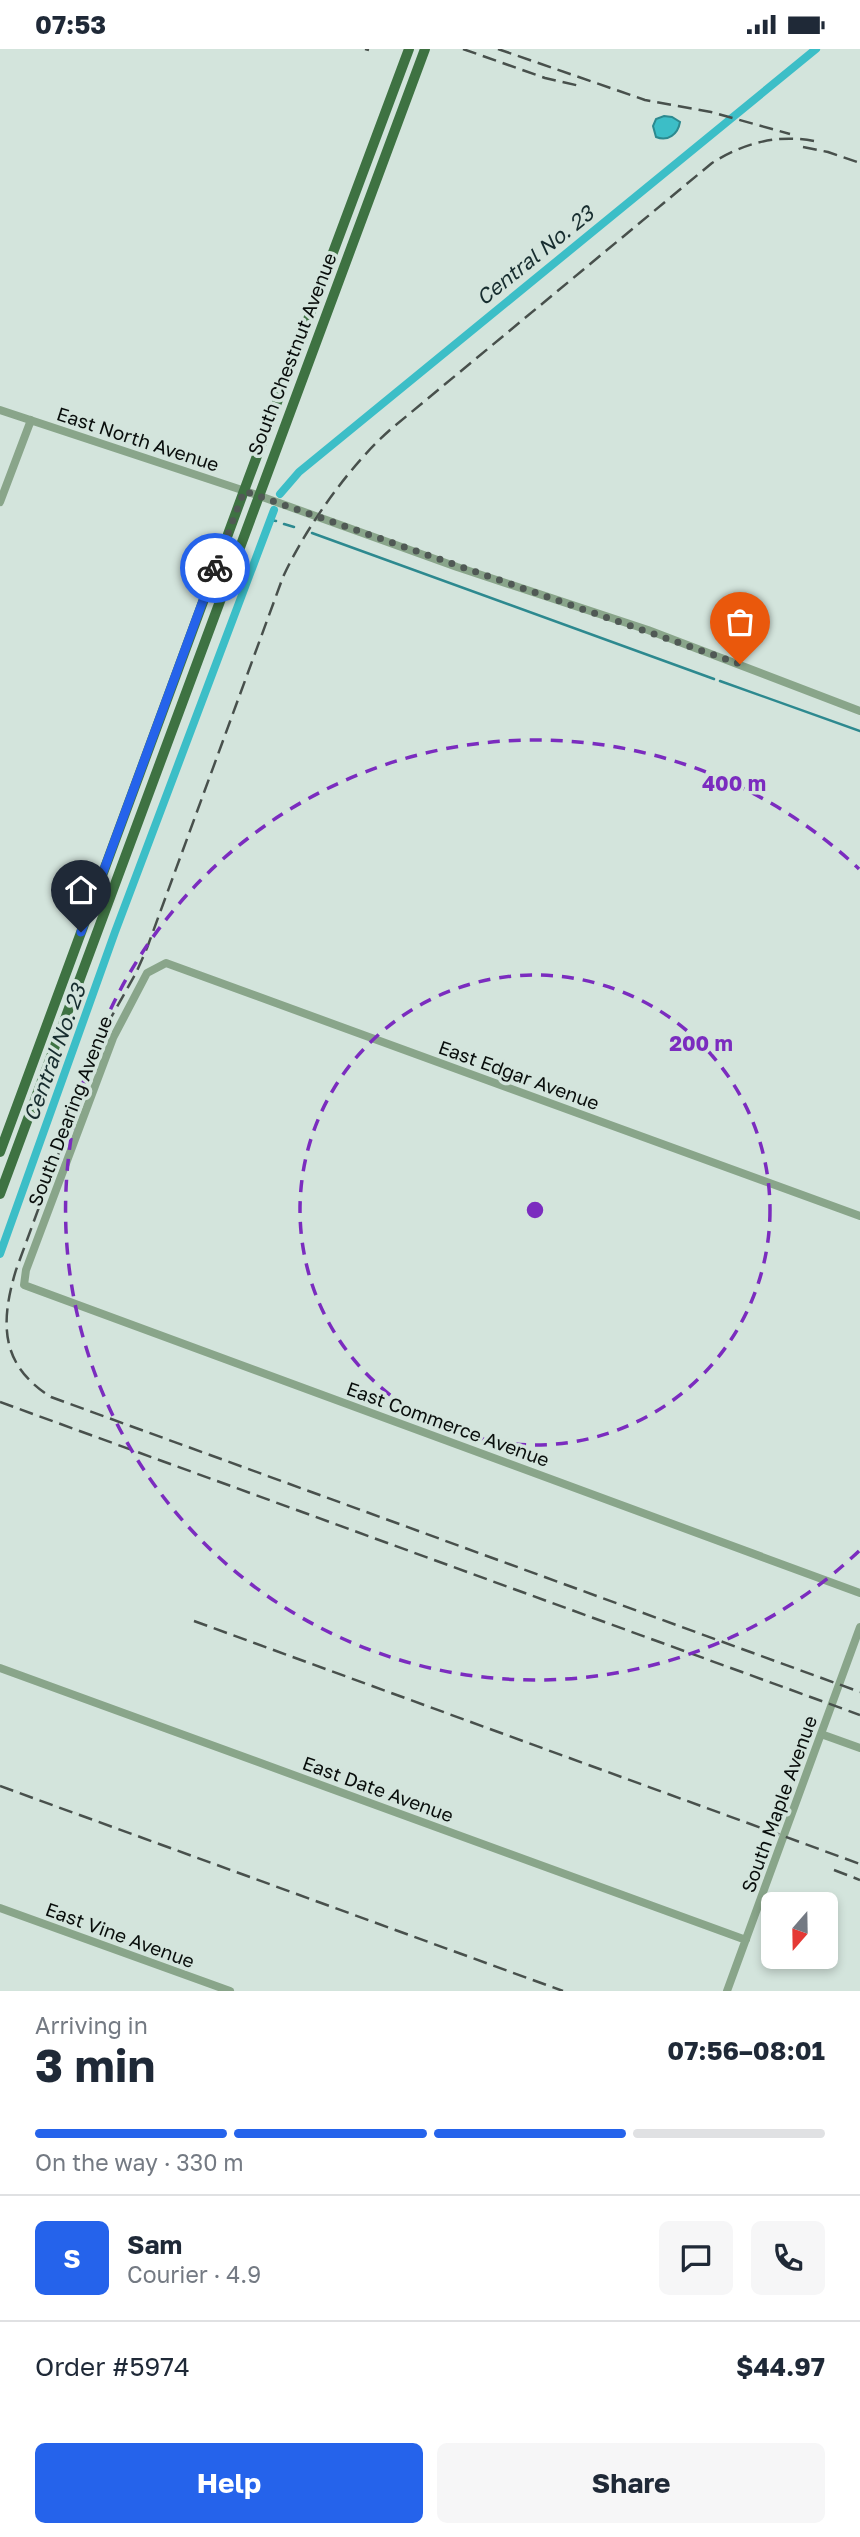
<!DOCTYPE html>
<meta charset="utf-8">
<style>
body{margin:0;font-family:"Golos Text",sans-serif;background:#f6f6f7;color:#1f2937;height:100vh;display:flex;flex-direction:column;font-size:26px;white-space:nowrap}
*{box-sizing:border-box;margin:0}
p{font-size:23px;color:#747a83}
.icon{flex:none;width:38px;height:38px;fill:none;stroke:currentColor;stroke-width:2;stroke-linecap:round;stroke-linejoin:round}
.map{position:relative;height:1942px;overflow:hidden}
.panel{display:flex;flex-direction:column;background:#fff;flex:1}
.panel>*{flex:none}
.needle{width:46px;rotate:200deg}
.controls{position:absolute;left:761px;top:1843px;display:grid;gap:14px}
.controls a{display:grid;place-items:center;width:77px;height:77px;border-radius:10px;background:#fff;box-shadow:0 4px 10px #0003;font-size:35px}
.pin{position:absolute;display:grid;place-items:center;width:60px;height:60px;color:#fff;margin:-72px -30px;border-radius:50% 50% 50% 0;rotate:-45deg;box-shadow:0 0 7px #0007}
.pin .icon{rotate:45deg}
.courier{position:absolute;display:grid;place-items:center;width:70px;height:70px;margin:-35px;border:5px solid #2563eb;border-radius:50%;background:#fff;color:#222;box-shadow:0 2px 9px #0007}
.summary em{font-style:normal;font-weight:700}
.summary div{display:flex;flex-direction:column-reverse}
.summary{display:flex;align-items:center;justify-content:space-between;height:119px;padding:0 35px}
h1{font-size:46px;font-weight:700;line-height:52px}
.bar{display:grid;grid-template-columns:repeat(4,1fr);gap:10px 7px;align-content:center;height:84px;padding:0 35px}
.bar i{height:9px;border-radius:5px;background:#e0e1e3}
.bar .on{background:#2563eb}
.bar p{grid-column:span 4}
.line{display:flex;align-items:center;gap:18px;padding:0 35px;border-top:2px solid #e0e1e3}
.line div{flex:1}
.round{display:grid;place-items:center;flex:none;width:74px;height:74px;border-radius:10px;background:#f6f6f7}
.cta{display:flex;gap:14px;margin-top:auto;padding:14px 35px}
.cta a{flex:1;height:80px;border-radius:10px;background:#2563eb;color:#fff;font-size:28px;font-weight:700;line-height:80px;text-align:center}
.cta a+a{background:#f6f6f7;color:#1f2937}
.status{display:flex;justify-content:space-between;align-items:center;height:49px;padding:0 35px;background:#fff;direction:ltr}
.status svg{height:19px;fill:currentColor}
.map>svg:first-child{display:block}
.water{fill:#3cbec7;stroke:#2d898f;stroke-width:2}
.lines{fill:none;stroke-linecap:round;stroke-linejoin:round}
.stream{stroke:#2d898f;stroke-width:2.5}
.canal{stroke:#3cbec7;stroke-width:8}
.minor{stroke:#89a58a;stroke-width:8}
.major{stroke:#3e7242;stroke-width:10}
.rail{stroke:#48504c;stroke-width:2.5;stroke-dasharray:14 7;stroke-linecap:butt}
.done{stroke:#505955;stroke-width:7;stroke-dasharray:0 12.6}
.route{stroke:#2563eb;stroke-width:9}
.ring{fill:none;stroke:#7b2cbf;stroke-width:3.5;stroke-dasharray:12 9}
.labels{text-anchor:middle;stroke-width:7;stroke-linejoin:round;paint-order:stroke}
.street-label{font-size:19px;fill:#090e0c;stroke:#d3e4dc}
.water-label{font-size:21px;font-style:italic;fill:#172d2f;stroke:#d3e4dc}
.centre{fill:#7b2cbf;stroke:#d3e4dc;stroke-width:3.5}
.ring-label{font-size:21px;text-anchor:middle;font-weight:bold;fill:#7b2cbf;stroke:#d3e4dc;stroke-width:7;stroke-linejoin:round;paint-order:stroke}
</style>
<div class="status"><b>07:53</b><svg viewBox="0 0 49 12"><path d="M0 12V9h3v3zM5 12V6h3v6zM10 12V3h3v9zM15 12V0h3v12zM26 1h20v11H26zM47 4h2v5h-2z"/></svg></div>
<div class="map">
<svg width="860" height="1942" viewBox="0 0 860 1942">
<rect width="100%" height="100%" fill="#d3e4dc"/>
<path class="water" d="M664 67 672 68 680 73C678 85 668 93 656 88L653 77 656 70Z"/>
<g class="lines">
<path class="stream" d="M271 471 276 472
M284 475 294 478
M312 484 714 630
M720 632 860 682"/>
<path class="canal" d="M280 445 299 423 816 0
M0 1205 115 883 274 461"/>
<path class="minor" d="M0 361 257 446 457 518 648 581 860 662
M0 453 31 371
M860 1167 166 914 147 924 113 989 26 1221 24 1236 860 1544
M0 1619 746 1891
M821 1685 860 1699
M0 1859 230 1942
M727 1942 860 1578"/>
<path class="major" d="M0 1103 248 431 409 0
M0 1145 425 0"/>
<path class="rail" d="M365 0 369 1
M463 0 545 29 580 37
M498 0 645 51 711 63 790 85
M814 92C777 85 744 94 712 114L391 380C350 416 306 478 283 528L147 899 136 924 104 981 16 1221C0 1274 0 1316 51 1348L860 1643
M803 98 828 103 860 114
M0 1353 860 1666
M194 1572 860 1815
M0 1737 563 1942
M834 1821 860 1831"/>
</g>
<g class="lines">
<path class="done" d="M215 519 244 442 740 615"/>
<path class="route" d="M81 883 215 519"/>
</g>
<g class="ring">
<circle cx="535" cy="1161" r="235"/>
<path d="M859 1502A470 470 0 1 1 859 820"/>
</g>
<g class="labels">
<g class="street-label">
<text transform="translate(292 305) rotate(-69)" y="7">South Chestnut Avenue</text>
<text transform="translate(138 390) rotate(18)" y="7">East North Avenue</text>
<text transform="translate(519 1026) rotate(20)" y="7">East Edgar Avenue</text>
<text transform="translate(70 1062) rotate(-69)" y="7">South Dearing Avenue</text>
<text transform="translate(448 1375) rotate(20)" y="7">East Commerce Avenue</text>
<text transform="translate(378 1740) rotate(20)" y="7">East Date Avenue</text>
<text transform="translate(779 1755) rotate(-70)" y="7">South Maple Avenue</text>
<text transform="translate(120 1886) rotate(20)" y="7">East Vine Avenue</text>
</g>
<g class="water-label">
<text transform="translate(535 207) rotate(-39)" y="7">Central No. 23</text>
<text transform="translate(55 1004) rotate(-70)" y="7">Central No. 23</text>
</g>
</g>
<circle cx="535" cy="1161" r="10" class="centre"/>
<g class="ring-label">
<text x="734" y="742">400 m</text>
<text x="701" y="1002">200 m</text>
</g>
</svg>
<div class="controls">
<a><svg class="needle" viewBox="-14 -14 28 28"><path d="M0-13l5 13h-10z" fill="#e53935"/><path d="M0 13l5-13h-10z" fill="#747a83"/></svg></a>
</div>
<div class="pin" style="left:740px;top:615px;background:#ea580c"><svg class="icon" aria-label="bag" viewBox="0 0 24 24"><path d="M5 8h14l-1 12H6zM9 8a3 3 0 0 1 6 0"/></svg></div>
<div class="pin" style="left:81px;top:883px;background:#1f2937"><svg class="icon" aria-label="home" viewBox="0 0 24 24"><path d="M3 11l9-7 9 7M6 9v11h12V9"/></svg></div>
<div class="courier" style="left:215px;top:519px"><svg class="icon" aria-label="bike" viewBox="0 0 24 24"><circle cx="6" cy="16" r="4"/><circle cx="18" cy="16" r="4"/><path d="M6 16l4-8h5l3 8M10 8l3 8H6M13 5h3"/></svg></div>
</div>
<section class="panel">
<div class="summary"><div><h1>3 min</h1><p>Arriving in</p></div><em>07:56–08:01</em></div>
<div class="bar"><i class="on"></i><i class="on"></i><i class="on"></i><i></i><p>On the way · 330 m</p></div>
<div class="line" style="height:126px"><b class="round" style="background:#2563eb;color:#fff">S</b><div><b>Sam</b><p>Courier · 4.9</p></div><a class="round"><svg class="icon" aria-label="chat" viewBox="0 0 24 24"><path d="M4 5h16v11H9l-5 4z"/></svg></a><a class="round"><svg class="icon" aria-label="phone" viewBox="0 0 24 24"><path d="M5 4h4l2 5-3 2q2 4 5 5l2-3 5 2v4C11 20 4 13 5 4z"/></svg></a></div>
<div class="line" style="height:91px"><div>Order #5974</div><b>$44.97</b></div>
<div class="cta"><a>Help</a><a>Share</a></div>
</section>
